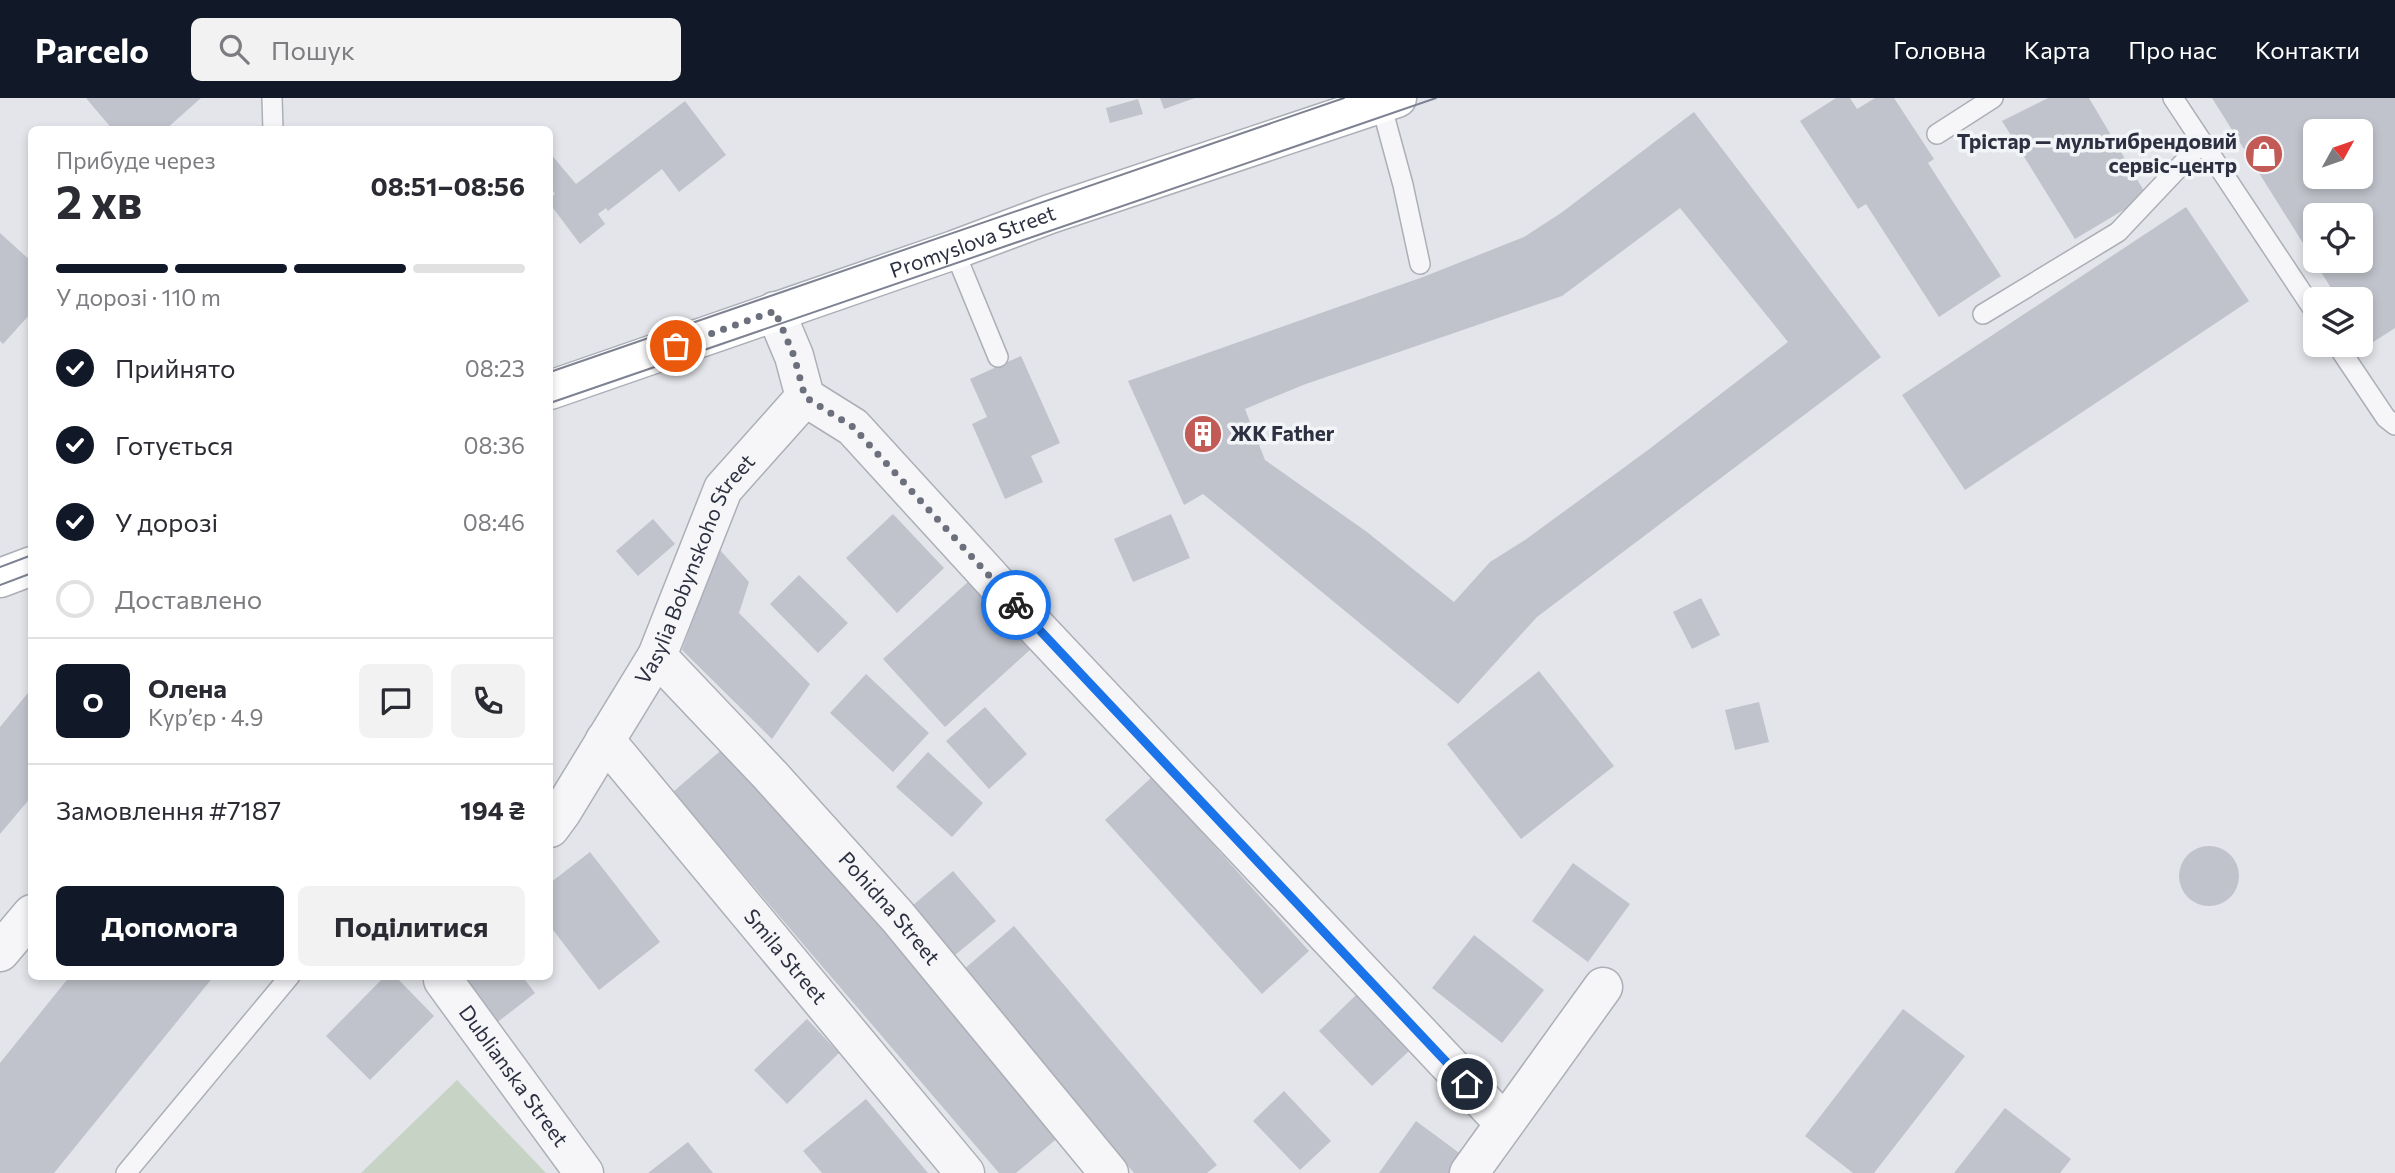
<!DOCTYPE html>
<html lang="uk">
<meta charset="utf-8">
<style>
body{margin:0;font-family:Commissioner,sans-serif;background:#f2f2f3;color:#2b2b33;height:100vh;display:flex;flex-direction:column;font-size:26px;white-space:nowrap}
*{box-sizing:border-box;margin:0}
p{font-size:23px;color:#7c7c81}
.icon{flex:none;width:38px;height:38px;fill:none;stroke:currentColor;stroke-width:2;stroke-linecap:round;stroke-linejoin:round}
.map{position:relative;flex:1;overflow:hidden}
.details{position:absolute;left:28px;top:28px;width:525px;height:854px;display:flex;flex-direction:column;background:#fff;border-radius:10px;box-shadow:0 4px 10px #0003}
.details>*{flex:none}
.needle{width:46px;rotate:50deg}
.buttons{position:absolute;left:2303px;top:21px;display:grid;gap:14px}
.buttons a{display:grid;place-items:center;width:70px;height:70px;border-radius:10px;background:#fff;box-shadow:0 4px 10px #0003;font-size:35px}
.pin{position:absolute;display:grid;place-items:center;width:60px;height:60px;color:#fff;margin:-30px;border:4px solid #fff;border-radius:50%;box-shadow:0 2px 7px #0007}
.courier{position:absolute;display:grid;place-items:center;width:70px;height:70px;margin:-35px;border:5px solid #1a73e8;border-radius:50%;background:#fff;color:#222;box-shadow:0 2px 9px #0007}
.head em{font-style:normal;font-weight:700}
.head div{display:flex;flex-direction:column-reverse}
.head{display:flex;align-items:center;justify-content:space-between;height:119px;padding:0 28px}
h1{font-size:46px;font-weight:700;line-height:52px}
.bar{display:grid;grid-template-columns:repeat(4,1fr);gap:10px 7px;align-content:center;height:84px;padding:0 28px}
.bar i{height:9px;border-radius:5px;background:#e1e1e2}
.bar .active{background:#111827}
.bar p{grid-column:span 4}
.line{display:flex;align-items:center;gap:18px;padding:0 28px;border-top:2px solid #e1e1e2}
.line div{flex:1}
.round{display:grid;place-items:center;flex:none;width:74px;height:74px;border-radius:10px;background:#f2f2f3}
ol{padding:0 28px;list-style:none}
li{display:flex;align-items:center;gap:21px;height:77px}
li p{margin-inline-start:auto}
li .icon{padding:7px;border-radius:50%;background:#111827;color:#fff;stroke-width:4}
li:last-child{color:#7c7c81}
li i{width:38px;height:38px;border:4px solid #e1e1e2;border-radius:50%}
.cta{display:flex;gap:14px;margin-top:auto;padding:14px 28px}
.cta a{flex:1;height:80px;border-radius:10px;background:#111827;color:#fff;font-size:28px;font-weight:700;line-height:80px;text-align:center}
.cta a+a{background:#f2f2f3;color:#2b2b33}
header{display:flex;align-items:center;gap:42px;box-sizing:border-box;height:98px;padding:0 35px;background:#111827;color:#fff}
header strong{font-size:33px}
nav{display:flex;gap:38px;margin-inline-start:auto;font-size:24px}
.search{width:490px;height:63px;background:#f2f2f3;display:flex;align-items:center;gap:18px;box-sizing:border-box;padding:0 24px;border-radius:10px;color:#7c7c81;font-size:26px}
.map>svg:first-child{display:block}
.green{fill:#c6d3c5}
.building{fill:#c1c3cc;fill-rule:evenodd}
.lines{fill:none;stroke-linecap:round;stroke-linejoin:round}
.service-casing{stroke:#acafb7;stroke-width:22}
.minor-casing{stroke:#acafb7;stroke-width:41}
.tertiary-casing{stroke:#acafb7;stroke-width:41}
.secondary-casing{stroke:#acafb7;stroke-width:41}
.service{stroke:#f6f6f9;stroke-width:19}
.minor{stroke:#f6f6f9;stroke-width:38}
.tertiary{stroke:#f6f6f9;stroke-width:38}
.secondary{stroke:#fff;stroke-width:38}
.tram{stroke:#7e8292;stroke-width:2}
.done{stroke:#6c6f7c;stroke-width:7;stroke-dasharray:0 12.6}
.route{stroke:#1a73e8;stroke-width:9}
.labels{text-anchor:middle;stroke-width:7;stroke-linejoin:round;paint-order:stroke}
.poi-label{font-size:21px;font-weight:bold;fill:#2c3041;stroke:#f3f4f7;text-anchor:end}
.street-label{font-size:21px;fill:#2c3041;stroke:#f3f4f7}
</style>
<header>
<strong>Parcelo</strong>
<div class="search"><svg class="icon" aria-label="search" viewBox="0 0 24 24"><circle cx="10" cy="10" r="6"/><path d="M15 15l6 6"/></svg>Пошук</div>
<nav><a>Головна</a><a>Карта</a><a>Про нас</a><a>Контакти</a></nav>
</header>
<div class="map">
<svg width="2395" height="1075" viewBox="0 0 2395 1075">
<rect width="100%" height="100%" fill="#e3e5ea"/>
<path class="green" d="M457 982 546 1075H361Z"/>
<path class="building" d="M86 0H201L165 32H113Z
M1160 0H1195L1164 11Z
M1836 0H1850L1857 11 1875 0H1894L1934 61 1928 65 2001 178 1939 219 1866 106 1858 111 1800 23Z
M2048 0H2089L2147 98 2075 141 2002 23Z
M2212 0H2395V230L2367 248 2361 238V201H2338ZM2315 33H2361V79H2315ZM2315 117H2361V163H2315Z
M1138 1 1143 16 1110 25 1106 10Z
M685 3 726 57 679 94 662 71 608 113 606 110 598 116 605 126 580 146 550 106V100L555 96 550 89V55L576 86Z
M1694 14 1881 259 1537 519 1458 606 1203 396 1184 407 1128 283 1423 179 1524 139 1561 115ZM1680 110 1788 244 1648 352 1525 442 1490 464 1454 504 1367 434 1265 362 1245 311 1303 287 1562 198Z
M2186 109 2249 203 1965 392 1902 297Z
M0 135 32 164V214L3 246 0 243Z
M1021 258 1060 345 1031 358 1043 384 1005 401 972 326 987 319 970 281Z
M893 416 944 470 897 515 846 460Z
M1171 416 1190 460 1133 484 1114 441Z
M653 421 675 446 638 478 616 453Z
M719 451 749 484 739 515 810 586 772 641 682 552Z
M799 477 848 525 818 555 770 506Z
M969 483 1031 551 945 629 883 561Z
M1701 500 1720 537 1692 551 1673 514Z
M1539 573 1614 668 1521 741 1447 646Z
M866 576 929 635 893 674 830 615Z
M32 590V698L0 736V629Z
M1759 604 1769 644 1735 652 1725 612Z
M985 609 1027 656 989 691 946 643Z
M726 648 1060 1038 1016 1075H999L673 694Z
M928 654 983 705 952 739 896 689Z
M1152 679 1309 853 1262 896 1105 722Z
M2179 778a30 30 0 1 1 60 0a30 30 0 1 1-60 0Z
M590 754 660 844 599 892 550 828V785Z
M1573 765 1630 806 1588 864 1532 823Z
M953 773 996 823 954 858 912 808Z
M1014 828 1217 1067 1207 1075H1134L962 873Z
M1474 837 1544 892 1502 945 1432 890Z
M70 878H214L54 1075H0V965Z
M385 878H395L434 918 370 982 326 938Z
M464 878H522L535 895 495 926 461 881Z
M1356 897 1410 952 1372 988 1319 933Z
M1903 911 1965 958 1874 1075H1853L1805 1038Z
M807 921 839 955 787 1006 754 972Z
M1284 993 1331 1043 1300 1072 1253 1023Z
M866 1001 928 1075H822L803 1053Z
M2005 1010 2071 1061 2060 1075H1954Z
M1416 1023 1462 1057 1449 1075H1379Z
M688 1044 713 1075H648Z"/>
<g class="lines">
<g class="service-casing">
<path id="service" d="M272 0 273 32
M2173 0 2315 214
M1381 6 1403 87 1420 166
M1937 36 1993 0
M954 152 998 259
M1983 216 2118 134 2202 45
M2337 247 2386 320 2395 327
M126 1075 290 878"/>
</g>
<g class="minor-casing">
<g id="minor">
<path d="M805 299 853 329 1023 515 1504 1025"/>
<path id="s1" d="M657 558 770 677 897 818 1109 1075"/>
<path id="s2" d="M605 642 965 1075"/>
<path id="s3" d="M550 730 561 715 657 558 723 391 805 299 794 258 775 213"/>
<path id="s4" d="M443 882 584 1075"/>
<path d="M1469 1075 1603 889"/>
</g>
</g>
<g class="tertiary-casing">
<path id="tertiary" d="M0 854 32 816"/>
</g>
<g class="secondary-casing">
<g id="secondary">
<path id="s5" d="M550 292 954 152 1050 116 1397 0"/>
<path d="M0 480 32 468"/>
</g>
</g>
<use href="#service" class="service"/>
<use href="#minor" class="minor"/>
<use href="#tertiary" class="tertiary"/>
<use href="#secondary" class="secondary"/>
<path class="tram" d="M550 274 1344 0
M550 305 1436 0
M0 469 32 457
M0 487 32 475"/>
</g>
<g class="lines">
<path class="done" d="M676 248 775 213 794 258 805 299 853 329 1016 507"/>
<path class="route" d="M1016 507 1467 986"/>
</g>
<defs>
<g id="shop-disc" transform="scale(2.0125)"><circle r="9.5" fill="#c25a55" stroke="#f3f4f7"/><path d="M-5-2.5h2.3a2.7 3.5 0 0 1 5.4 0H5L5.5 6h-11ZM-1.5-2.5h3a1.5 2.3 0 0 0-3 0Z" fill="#fff"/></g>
<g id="building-disc" transform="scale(2.0125)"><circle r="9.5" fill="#c25a55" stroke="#f3f4f7"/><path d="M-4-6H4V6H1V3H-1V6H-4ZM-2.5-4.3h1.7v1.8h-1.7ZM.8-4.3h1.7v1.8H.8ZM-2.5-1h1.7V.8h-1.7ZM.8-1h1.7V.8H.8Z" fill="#fff"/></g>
</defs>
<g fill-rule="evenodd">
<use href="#shop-disc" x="2264" y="56"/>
<use href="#building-disc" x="1203" y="336"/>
</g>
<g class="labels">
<g class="poi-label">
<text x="2237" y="51">Трістар — мультибрендовий<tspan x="2237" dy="24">сервіс-центр</tspan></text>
<text x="1230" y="343" text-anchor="start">ЖК Father</text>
</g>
<g class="street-label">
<text dy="7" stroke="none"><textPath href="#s5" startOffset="448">Promyslova Street</textPath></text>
<text dy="7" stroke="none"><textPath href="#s3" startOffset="298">Vasylia Bobynskoho Street</textPath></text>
<text dy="7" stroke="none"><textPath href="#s1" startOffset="343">Pohidna Street</textPath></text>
<text dy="7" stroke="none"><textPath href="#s2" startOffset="282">Smila Street</textPath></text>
<text dy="7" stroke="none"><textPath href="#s4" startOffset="119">Dublianska Street</textPath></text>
</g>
</g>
</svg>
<div class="buttons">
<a><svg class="needle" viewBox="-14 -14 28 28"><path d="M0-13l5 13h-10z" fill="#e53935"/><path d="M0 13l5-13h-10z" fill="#7c7c81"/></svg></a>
<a><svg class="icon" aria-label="locate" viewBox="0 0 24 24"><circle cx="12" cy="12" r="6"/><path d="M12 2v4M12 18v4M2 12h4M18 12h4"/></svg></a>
<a><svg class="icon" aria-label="layers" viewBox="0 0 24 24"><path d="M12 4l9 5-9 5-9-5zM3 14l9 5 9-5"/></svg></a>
</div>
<div class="pin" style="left:676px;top:248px;background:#ea580c"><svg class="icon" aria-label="bag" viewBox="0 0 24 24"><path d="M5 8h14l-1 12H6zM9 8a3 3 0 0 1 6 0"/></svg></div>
<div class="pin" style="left:1467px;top:986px;background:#1f2937"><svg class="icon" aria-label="home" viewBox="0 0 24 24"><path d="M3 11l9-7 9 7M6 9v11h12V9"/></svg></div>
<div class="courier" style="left:1016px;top:507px"><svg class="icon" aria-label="bike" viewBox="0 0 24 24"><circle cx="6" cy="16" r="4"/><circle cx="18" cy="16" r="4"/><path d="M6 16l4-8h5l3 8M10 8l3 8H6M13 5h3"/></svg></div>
<section class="details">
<div class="head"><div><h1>2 хв</h1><p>Прибуде через</p></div><em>08:51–08:56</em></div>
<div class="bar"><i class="active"></i><i class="active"></i><i class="active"></i><i></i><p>У дорозі · 110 m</p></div>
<ol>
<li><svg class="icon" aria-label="check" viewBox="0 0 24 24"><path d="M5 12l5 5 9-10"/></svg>Прийнято<p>08:23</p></li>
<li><svg class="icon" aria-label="check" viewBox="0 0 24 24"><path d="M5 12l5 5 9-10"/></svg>Готується<p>08:36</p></li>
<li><svg class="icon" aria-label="check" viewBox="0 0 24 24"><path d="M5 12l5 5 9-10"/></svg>У дорозі<p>08:46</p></li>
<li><i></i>Доставлено</li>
</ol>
<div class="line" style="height:126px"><b class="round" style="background:#111827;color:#fff">О</b><div><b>Олена</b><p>Кур’єр · 4.9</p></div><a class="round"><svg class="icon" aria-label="chat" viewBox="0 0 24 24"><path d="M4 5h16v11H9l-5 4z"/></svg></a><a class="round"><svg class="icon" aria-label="phone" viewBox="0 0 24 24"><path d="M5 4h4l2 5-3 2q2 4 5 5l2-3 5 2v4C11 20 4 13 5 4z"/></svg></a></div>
<div class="line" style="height:91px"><div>Замовлення #7187</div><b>194 ₴</b></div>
<div class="cta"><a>Допомога</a><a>Поділитися</a></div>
</section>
</div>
